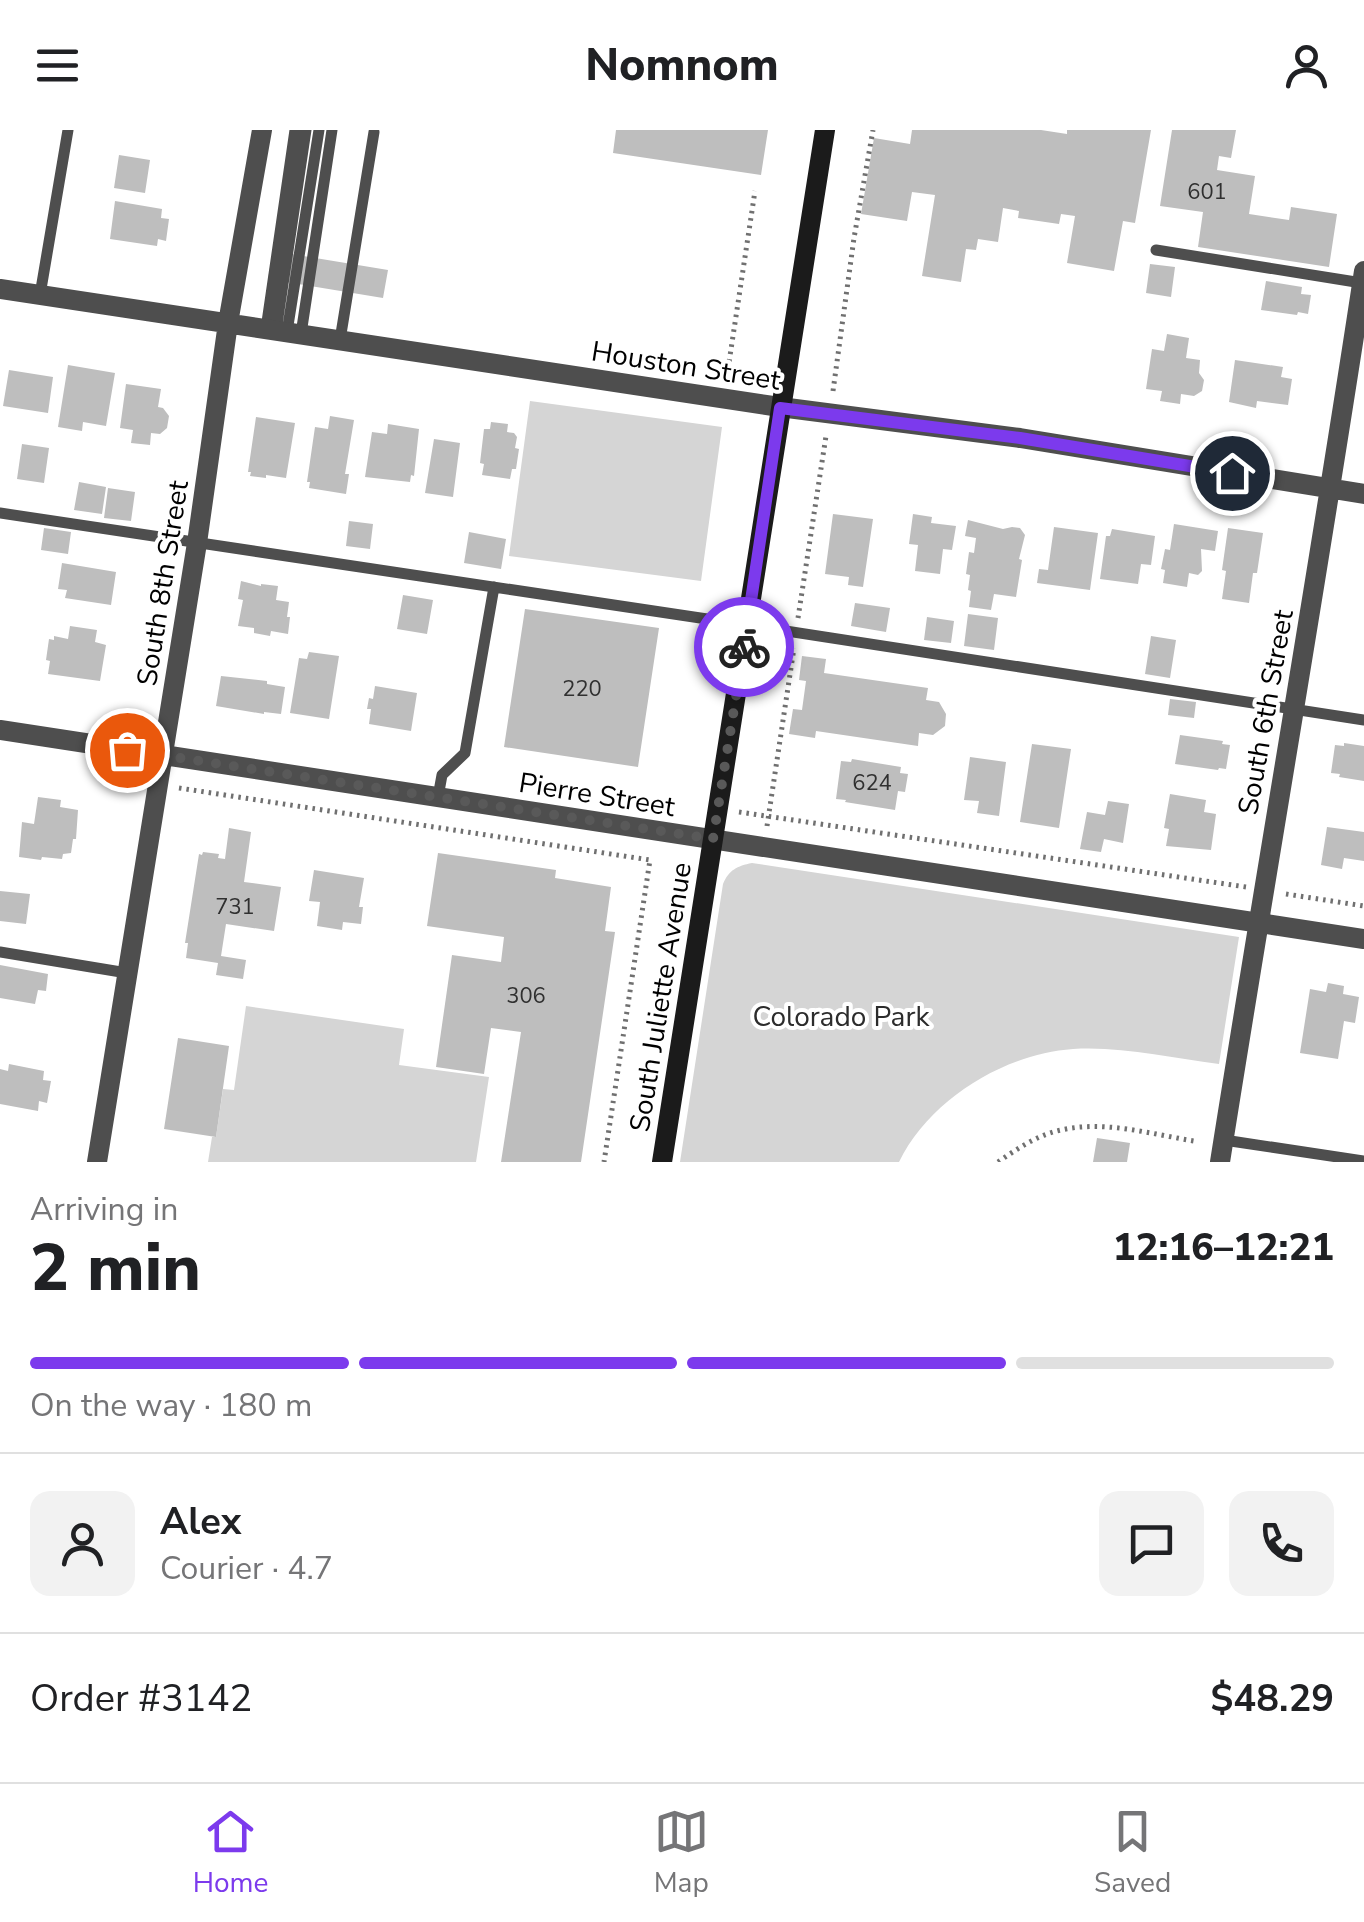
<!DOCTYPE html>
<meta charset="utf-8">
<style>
body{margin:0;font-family:"Nunito Sans",sans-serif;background:#f2f2f2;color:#202124;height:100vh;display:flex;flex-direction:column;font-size:38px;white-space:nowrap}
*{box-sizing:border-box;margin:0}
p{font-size:32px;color:#757577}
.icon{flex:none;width:55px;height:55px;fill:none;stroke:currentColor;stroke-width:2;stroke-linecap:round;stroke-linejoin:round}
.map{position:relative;height:1032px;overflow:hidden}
.side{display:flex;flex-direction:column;background:#fff;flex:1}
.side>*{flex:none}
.pin{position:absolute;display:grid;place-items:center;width:85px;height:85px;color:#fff;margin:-42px;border:5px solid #fff;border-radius:50%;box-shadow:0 2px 10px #0007}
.courier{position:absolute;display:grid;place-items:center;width:100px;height:100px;margin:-50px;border:8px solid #7c3aed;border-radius:50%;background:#fff;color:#222;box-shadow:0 2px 12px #0007}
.overview em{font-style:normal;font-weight:800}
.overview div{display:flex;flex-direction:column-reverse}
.overview{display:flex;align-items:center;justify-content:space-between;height:170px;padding:0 30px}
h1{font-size:65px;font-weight:800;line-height:75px}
.bar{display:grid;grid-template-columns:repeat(4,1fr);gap:15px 10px;align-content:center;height:120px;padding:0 30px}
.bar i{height:12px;border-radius:8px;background:#e0e0e0}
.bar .current{background:#7c3aed}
.bar p{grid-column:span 4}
.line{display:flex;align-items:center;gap:25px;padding:0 30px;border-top:2px solid #e0e0e0}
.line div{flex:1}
.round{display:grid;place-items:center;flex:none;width:105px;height:105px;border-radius:20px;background:#f2f2f2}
header{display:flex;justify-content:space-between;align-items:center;height:130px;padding:0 30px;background:#fff;font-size:45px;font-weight:800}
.tabs{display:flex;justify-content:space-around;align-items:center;height:140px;border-top:2px solid #e0e0e0;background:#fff;font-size:28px;color:#757577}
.tabs a{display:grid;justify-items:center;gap:5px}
.tabs .current{color:#7c3aed}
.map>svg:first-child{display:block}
.green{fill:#d5d5d5}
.building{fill:#bebebe}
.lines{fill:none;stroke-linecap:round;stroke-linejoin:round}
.path{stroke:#707070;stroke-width:5;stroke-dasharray:2.5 5;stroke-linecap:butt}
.lane{stroke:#4e4e4e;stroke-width:11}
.street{stroke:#4e4e4e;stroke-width:20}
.secondary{stroke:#1b1b1b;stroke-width:20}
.done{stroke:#595959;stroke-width:10;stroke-dasharray:0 18}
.route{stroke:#7c3aed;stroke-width:12}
.labels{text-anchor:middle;stroke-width:8;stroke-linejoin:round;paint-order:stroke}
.number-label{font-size:22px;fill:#303030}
.street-label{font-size:28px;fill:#000;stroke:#fff}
.park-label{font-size:28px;fill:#2c2c2c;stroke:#fff}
</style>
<header><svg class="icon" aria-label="menu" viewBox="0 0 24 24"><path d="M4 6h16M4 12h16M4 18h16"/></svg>Nomnom<svg class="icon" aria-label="person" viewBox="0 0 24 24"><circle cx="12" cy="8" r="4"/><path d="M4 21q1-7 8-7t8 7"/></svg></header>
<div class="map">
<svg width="1364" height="1032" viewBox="0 0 1364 1032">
<rect width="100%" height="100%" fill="#fff"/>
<path class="green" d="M530 271 722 297 701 451 509 426Z
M752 733 1239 807 1219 934C1171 928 1121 916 1073 919 1004 924 930 969 899 1032H680L723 754C729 740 737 736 752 733Z
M246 876 404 899 399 935 489 947 476 1032H208L212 1007H216L223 959 234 960Z"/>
<path class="building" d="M616 0H768L761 45 613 23Z
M912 0H1041L1067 4V0H1151L1135 93 1123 91 1114 141 1067 133 1075 86 1061 84 1059 94 1018 88 1019 81 1003 78 998 112 978 109 976 120 966 119 961 152 922 146 935 65 912 62 907 91 861 84 874 8 910 14Z
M1172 0H1236L1231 28 1219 26 1217 40 1255 46 1249 84 1289 90 1291 77 1337 84 1329 137 1198 117 1203 82 1160 76Z
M119 25 150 30 145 63 114 58Z
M115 71 162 79 161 88 169 89 166 111 158 109 157 116 110 109Z
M273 121 388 140 383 168 268 149Z
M1150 134 1175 137 1171 167 1146 163Z
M1266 151 1302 157 1301 164 1311 165 1308 184 1298 182 1297 185 1261 180Z
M1167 204 1189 208 1186 228 1200 230 1199 243 1204 250 1202 261 1194 266 1181 264 1180 274 1160 271 1162 261 1146 259 1152 219 1164 221Z
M1235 230 1283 237 1281 247 1292 249 1288 275 1257 271 1256 278 1229 272Z
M68 235 115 243 106 296 83 292 82 301 58 297Z
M9 240 53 247 48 283 3 276Z
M126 254 161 259 158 277 163 278 169 286 167 298 160 304 151 303 150 315 131 313 133 300 120 298Z
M330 286 354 290 345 344H349L346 364 309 358 310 352H307L315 297 328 299Z
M256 287 295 293 286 348 266 345V348L250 346 251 342H248Z
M491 292 508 294 507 302 514 303 517 307 515 318 519 319 516 339H512L510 349 482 345 484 334 480 333 484 299H490Z
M388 294 419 299 414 346 411 345 410 352 365 347 372 302 387 304Z
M434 309 460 313 453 367 425 363Z
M22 314 49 318 44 353 17 349Z
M79 352 106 357 102 384 74 380Z
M108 358 135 362 131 391 104 388Z
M833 384 873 389 863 457 848 455 849 447 825 444Z
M913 384 932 387 931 393 956 396 952 420 943 419 940 444 915 441 918 415 909 414Z
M968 390 1003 399 1012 397 1020 398 1025 405 1019 429 1022 430 1016 467 994 464 991 480 969 477 971 461 968 460 970 445 966 444 969 422 974 423 976 408 965 406Z
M349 391 373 394 370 419 346 416Z
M1174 394 1218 401 1215 421 1201 419 1202 441 1198 445 1189 443 1187 457 1163 453 1165 440 1161 439 1165 419 1170 420Z
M1054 397 1098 403 1090 460 1037 453 1039 439 1048 440Z
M44 398 71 402 68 424 41 420Z
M1228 398 1263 403 1257 443H1253L1249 473 1222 469 1226 441 1222 440Z
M1112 399 1155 406 1151 435 1141 434 1138 454 1100 449 1106 406H1110Z
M469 402 506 409 501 439 464 433Z
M62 433 116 442 111 475 65 468 67 460 58 459Z
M241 451 261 456V454L278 456 276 470 289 472 287 487H290L288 504 271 501 270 506 254 503V498L238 496 243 470 238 469Z
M403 465 433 470 427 504 397 499Z
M855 473 890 478 886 502 851 496Z
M525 479 659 498 638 637 504 617Z
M968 484 998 488 994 520 964 516Z
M927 487 954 491 951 513 924 510Z
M70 496 97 500 95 512 106 515 100 551 48 544 50 531 46 530 49 509 54 510V506L68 509Z
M1151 506 1176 510 1170 548 1145 544Z
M309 522 339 526 329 589 290 583 299 528 307 529Z
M802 526 826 529 824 543 928 558 926 570 939 572 946 584 945 596 933 605 919 603 918 616 816 601 815 608 789 604 793 579 802 580 806 551 799 550Z
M221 546 267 551V554L285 557 281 584 264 582V584L216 576Z
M375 556 417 563 411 601 369 594 371 579H367L369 568 373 569Z
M1170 569 1196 572 1194 588 1168 585Z
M1180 605 1223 611 1222 614 1230 615 1226 639 1219 638 1218 640 1175 634Z
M1344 613 1364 616V651L1339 647 1340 644 1331 643 1335 615 1344 616Z
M1032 614 1071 619 1059 698 1020 692Z
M970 627 1006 632 999 686 977 683 979 671 964 670Z
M852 629 901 637 900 643 908 644 905 662 898 661 895 680 845 672 846 670 836 669 841 631 851 632Z
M1170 664 1206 670 1204 682 1216 684 1211 720 1166 716 1169 699 1164 698Z
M38 667 61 670 60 677 78 680 76 709H73L71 723 63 724 62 729 42 727 41 730 19 727 22 692 34 694Z
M1108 671 1129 674 1123 713 1104 709 1101 722 1080 719 1087 682 1105 685Z
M1327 697 1364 702V731L1344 728 1342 739 1321 735Z
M229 698 251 702 244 752 281 757 274 801 226 794 221 826 246 830 243 849 216 845 218 833 186 828 188 813H185L199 724 202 725 203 722 219 724 218 728 225 729Z
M438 723 556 740 555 748 611 757 605 801 615 802 581 1032H501L521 902 491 898 484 944 436 937 452 825 501 832 504 807 427 796Z
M314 740 364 748 359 777H363L361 794 343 792 342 800 317 796 320 772 309 771Z
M0 761 30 764 26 794 0 791Z
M0 835 48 844 46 861 38 860 35 874 0 868Z
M1328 853 1344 856 1343 864 1359 867 1355 893 1344 891 1338 929 1300 923 1310 859 1326 862Z
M178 908 229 916 216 1007 164 999Z
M9 934 44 941 43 950 51 951 47 973 39 971 38 981 0 974V939L8 941Z
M1097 1008 1130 1013 1127 1032H1093Z"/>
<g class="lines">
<path class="path" d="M728 239 755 61
M833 261 854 108 873 0
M798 488 826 306
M179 658 650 730 604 1032
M739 682 1246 757
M767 696 794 518
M1286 764 1364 776
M998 1032C1017 1019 1037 1005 1061 1000 1104 990 1151 1004 1194 1011"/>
<path class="lane" d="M1156 120 1362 153
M40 165 68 0
M266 199 295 0
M276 201 306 0
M287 202 319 0
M301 204 332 0
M340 210 374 2
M0 383 747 495 1364 590
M438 667 442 645 465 623 494 457
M0 822 127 843
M1224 1010 1364 1031"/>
<path class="street" d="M0 159 780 277 1020 308 1364 364
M0 600 1364 809
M97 1032 197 413 228 193 262 0
M1220 1032C1267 735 1319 439 1364 141"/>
<path class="secondary" d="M662 1032 825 0"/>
</g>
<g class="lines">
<path class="done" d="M127 620 713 709 744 517"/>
<path class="route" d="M744 517 780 278 1020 308 1232 343"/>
</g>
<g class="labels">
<g class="number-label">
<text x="1207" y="69">601</text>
<text x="582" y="566">220</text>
<text x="872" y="660">624</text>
<text x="235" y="784">731</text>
<text x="526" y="873">306</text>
</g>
<g class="street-label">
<text transform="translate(686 235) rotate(9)" y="10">Houston Street</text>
<text transform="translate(162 453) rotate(-81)" y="10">South 8th Street</text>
<text transform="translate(1265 582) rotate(-80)" y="10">South 6th Street</text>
<text transform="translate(597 664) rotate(9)" y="10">Pierre Street</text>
<text transform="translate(660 867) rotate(-81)" y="10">South Juliette Avenue</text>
</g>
<g class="park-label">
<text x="841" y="896">Colorado Park</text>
</g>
</g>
</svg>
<div class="pin" style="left:127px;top:620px;background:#ea580c"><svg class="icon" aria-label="bag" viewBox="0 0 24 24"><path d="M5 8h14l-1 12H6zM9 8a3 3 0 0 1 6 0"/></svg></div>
<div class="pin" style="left:1232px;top:343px;background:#1f2937"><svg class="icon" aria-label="home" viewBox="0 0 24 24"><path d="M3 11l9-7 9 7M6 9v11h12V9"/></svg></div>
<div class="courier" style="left:744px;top:517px"><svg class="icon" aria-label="bike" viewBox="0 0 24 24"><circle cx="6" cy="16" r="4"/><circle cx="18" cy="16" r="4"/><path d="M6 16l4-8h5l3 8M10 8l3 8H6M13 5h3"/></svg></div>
</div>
<section class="side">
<div class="overview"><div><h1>2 min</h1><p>Arriving in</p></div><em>12:16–12:21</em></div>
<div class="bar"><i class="current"></i><i class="current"></i><i class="current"></i><i></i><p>On the way · 180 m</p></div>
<div class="line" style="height:180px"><a class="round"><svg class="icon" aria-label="person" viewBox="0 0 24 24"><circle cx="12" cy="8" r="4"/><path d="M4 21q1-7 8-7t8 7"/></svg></a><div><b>Alex</b><p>Courier · 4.7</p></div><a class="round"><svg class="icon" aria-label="chat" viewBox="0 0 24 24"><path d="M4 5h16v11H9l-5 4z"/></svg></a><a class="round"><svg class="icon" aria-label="phone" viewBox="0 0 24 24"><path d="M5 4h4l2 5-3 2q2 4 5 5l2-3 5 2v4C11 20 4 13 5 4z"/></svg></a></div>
<div class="line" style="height:130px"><div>Order #3142</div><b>$48.29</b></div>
</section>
<nav class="tabs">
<a class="current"><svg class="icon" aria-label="home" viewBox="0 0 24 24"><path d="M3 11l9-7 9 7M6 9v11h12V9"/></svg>Home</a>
<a><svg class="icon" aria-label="map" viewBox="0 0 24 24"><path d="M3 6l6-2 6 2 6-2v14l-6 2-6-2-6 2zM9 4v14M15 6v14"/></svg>Map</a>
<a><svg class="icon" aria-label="saved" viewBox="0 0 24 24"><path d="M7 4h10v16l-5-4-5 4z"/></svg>Saved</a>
</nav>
